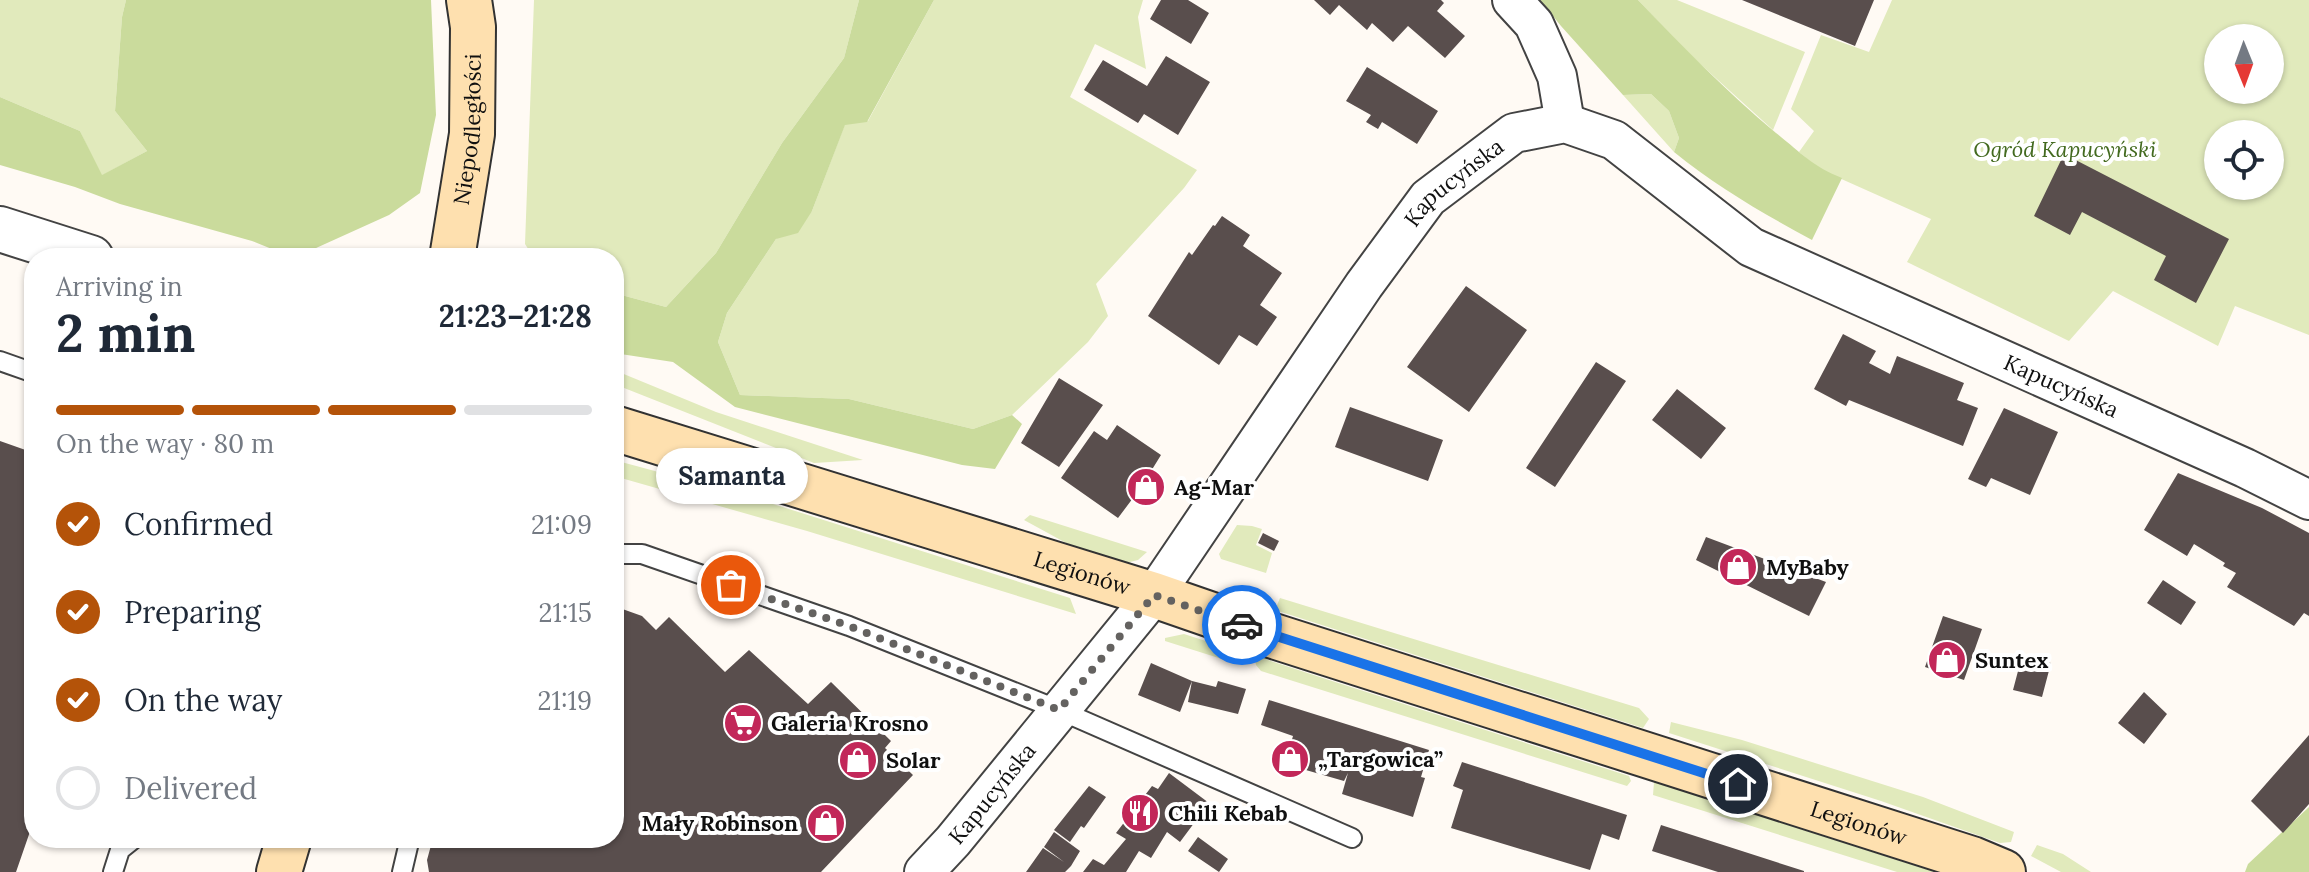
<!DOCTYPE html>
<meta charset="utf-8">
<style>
body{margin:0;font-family:Lora,serif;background:#f2f2f3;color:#1f2937;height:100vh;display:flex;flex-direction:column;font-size:30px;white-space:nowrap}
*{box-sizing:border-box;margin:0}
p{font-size:26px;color:#747a83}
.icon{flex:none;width:44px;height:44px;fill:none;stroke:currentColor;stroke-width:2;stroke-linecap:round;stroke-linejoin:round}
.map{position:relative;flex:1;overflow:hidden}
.panel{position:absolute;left:24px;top:248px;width:600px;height:600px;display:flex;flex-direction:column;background:#fff;border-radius:32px;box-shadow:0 2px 6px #0004}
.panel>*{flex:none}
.needle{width:52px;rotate:179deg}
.controls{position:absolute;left:2204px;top:24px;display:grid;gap:16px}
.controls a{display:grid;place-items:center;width:80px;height:80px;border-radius:50%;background:#fff;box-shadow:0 2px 6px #0004;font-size:40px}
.pin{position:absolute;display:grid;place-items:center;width:68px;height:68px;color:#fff;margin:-34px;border:4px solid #fff;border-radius:50%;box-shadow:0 2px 8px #0007}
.courier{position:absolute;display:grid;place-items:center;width:80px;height:80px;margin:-40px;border:6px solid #1a73e8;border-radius:50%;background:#fff;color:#222;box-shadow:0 2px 10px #0007}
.bubble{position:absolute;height:56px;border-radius:28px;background:#fff;box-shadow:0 2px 6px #0004;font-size:26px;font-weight:800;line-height:56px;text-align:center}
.headline em{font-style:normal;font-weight:800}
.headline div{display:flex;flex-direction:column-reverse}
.headline{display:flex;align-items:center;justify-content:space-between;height:136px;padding:0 32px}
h1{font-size:52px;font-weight:800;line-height:60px}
.bar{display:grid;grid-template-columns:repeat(4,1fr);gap:12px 8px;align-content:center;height:96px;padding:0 32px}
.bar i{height:10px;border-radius:6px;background:#e0e1e3}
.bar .current{background:#b45309}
.bar p{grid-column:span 4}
ol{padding:0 32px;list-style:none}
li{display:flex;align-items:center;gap:24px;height:88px}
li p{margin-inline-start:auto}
li .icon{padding:8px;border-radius:50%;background:#b45309;color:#fff;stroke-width:4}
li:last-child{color:#747a83}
li i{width:44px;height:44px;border:4px solid #e0e1e3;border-radius:50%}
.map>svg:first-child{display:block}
.green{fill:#e1eabc;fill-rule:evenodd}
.forest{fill:#cadb9c}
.building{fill:#594e4d}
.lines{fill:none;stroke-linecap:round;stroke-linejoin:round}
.service-casing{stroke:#434343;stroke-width:22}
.minor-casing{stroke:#434343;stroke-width:42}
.tertiary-casing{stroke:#434343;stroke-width:48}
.secondary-casing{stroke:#323232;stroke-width:48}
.service{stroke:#fff;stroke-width:18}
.minor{stroke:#fff;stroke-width:38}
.tertiary{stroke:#fff;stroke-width:44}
.secondary{stroke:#fee0af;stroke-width:44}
.done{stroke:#646260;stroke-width:8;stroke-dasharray:0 14.4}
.route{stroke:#1a73e8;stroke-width:10}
.labels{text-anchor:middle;stroke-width:8;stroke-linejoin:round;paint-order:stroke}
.street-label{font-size:22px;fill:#101010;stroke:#fff}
.park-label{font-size:22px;font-style:italic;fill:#436a1f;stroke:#fff}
.poi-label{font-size:22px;font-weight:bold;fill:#101010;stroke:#fff;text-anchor:start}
</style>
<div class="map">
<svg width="2309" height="872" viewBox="0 0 2309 872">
<rect width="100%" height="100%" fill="#fffaf4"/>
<path class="green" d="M0 0H126L122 17 115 111 147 151 101 176 80 131 0 97Z
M534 0H859L844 58 782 143 716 253 666 307 614 293V258H534L525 244Z
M934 0H1143L1138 17 1146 69 1095 44 1070 97 1197 170 1184 188 1096 284 1108 316 1088 342 1012 415 973 429 849 399 740 395 718 342 727 313 776 239 812 211 845 124 868 121Z
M1638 0H1677L1805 52 1773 130 1687 52Z
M1892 0H2309V335L2235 306 2218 346 2113 291 2069 341 1907 262 1931 219 1819 169 1799 152 1814 131 1791 109 1821 35 1869 52ZM2218 38H2270V90H2218ZM2218 134H2270V186H2218Z
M1651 94 1669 111 1679 138 1674 152 1623 95Z
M614 370 716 412 863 460 814 463 614 384Z
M614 460 751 497 1070 598 1076 614 807 531 614 476Z
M1030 515 1147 552 1138 560 1126 563 1068 544 1024 520Z
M1237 525 1252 526 1262 529 1256 545 1272 553 1266 573 1221 559 1219 554Z
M1280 598 1639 708 1649 719 1643 728 1275 610Z
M1184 634 1237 651 1234 656 1225 660 1165 641V638Z
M1259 653 1268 660 1329 680 1629 776 1631 781 1627 786 1261 671 1256 665 1255 659Z
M1671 722 1742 740 1923 797 2014 832 2011 842 2000 843 1881 801 1669 733Z
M1654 782 1935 872H1897L1653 795Z
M2037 845 2063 854 2091 872H2061L2031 856Z"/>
<path class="forest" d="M126 0H431L436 115 420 193 389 215 294 258 252 241 120 204 75 187 0 165V97L80 131 102 175 147 151 115 111 122 17Z
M859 0H934L867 122 845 125 812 211 798 233 776 239 727 313 718 342 740 395 849 399 973 429 1012 415 1022 424 995 469 962 465 735 407 673 362 614 353V293L666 307 716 253 782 143 844 58Z
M1540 0H1638C1682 46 1727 92 1776 133 1800 152 1813 167 1842 178L1812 240C1764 214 1717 187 1674 152L1679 138 1669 111 1651 94 1623 95 1561 26Z
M2309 807V872H2245L2248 864Z"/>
<path class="building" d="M1161 0H1188L1209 13 1191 44 1150 19Z
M1314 0H1441L1444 3 1437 11 1465 36 1445 58 1408 26 1393 42 1372 23 1367 30 1339 5 1330 15Z
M1742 0H1874L1855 46Z
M1166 56 1210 82 1178 135 1144 114 1138 123 1084 90 1103 60 1147 86Z
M1367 67 1438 111 1417 144 1382 122 1378 129 1366 122 1371 115 1346 101Z
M2064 154 2229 239 2196 303 2154 280 2166 256 2082 212 2070 235 2034 216Z
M1222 216 1250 235 1243 246 1282 273 1260 305 1277 317 1257 346 1239 335 1219 365 1148 316 1189 252 1192 255 1213 225 1215 226Z
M1466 286 1527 330 1469 412 1407 367Z
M1843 334 1876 351 1869 363 1890 374 1897 356 1964 383 1957 400 1978 408 1963 446 1849 400 1846 406 1814 389Z
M1596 362 1626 381 1555 487 1526 468Z
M1059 378 1103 405 1059 467 1021 443Z
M1677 389 1726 428 1701 459 1652 420Z
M1350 407 1443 440 1428 481 1335 447Z
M2004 408 2058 432 2030 495 1991 478 1986 487 1968 479Z
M1117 425 1161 455 1148 476 1158 483 1143 505 1133 498 1118 518 1061 478 1094 431 1107 440Z
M0 441 34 453V820L16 872H0Z
M2178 473 2262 508 2309 533V616L2304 613 2294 626 2227 587 2236 573 2223 566 2225 563 2194 544 2187 556 2144 530Z
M1263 533 1279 541 1274 551 1258 543Z
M1706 537 1826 582 1809 616 1696 560Z
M2163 580 2196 602 2181 625 2147 603Z
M614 606 642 616 656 630 669 617 725 672 749 650 808 704 831 682 891 741 885 748 913 775 821 872H429L427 860 433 838H614Z
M1943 616 1982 629 1964 680 1925 667Z
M2022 656 2051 663 2042 697 2013 690Z
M1151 663 1192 681 1180 712 1138 695Z
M1192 681 1216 687 1218 681 1246 689 1238 714 1188 702Z
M2144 692 2167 714 2144 744 2118 723Z
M1269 700 1429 750 1421 777 1425 778 1413 817 1342 794 1348 773 1344 781 1285 764 1293 736 1261 725Z
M2309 735V804L2283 833 2251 801Z
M1462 762 1627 815 1619 840 1602 834 1590 870 1451 828 1463 790 1453 786Z
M1169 773 1209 803 1180 842 1167 832 1151 858 1139 851 1126 872H1083L1093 859 1104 865 1126 839 1116 833 1152 786 1158 789Z
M1089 786 1106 797 1084 828 1081 826 1070 842 1054 830Z
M1661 825 1804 871V872H1718L1652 851Z
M1054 832 1080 851 1071 866 1065 872H1026L1043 848 1064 862 1044 847Z
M1198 837 1228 859 1219 872 1188 851Z"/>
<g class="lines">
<g class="service-casing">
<path id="service" d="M0 361 34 373
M614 554H642L849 626 1059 710 1352 838
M113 872 120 850 135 838
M402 872 410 838"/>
</g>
<g class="minor-casing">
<g id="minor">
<path d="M1512 0 1534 24 1557 76 1565 123"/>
<path id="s1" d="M924 872 953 841 1154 595 1364 285 1428 198 1514 133 1565 123 1614 140 1751 247 2245 468 2309 500"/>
</g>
</g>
<g class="tertiary-casing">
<path id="tertiary" d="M0 229 91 258"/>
</g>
<g class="secondary-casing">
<g id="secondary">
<path id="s2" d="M452 258 472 134 473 27 469 0"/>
<path id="s3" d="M614 428 1154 595 1258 631 1972 859 2003 872"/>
<path d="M279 872 289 838"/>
</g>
</g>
<use href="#service" class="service"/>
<use href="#minor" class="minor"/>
<use href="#tertiary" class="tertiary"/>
<use href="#secondary" class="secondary"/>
</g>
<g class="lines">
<path class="done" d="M731 585 849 626 1059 710 1154 595 1242 625"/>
<path class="route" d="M1242 625 1738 784"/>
</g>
<defs>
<g id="shop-disc" transform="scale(2)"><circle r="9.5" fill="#c22759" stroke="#fff"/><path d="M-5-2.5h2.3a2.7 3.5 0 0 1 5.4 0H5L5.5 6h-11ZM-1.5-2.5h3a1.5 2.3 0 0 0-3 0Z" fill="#fff"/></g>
<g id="supermarket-disc" transform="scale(2)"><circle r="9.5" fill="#c22759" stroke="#fff"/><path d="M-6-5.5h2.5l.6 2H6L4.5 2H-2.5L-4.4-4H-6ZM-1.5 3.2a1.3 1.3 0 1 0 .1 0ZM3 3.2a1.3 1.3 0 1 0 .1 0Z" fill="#fff"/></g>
<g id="restaurant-disc" transform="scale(2)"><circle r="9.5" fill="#c22759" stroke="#fff"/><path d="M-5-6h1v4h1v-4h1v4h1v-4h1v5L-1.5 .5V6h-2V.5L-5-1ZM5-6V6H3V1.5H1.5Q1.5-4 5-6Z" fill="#fff"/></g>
</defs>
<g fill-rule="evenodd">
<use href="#shop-disc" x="1146" y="487"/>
<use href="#shop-disc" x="1738" y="567"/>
<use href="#shop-disc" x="1947" y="660"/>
<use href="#supermarket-disc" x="743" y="723"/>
<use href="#shop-disc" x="1290" y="759"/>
<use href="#shop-disc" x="858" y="760"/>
<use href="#restaurant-disc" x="1140" y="813"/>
<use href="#shop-disc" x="826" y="823"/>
</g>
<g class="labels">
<g class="street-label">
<text dy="8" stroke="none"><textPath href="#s2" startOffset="130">Niepodległości</textPath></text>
<text dy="8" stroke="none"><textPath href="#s1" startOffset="872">Kapucyńska</textPath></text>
<text dy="8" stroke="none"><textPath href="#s1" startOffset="1568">Kapucyńska</textPath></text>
<text dy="8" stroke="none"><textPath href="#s3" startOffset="490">Legionów</textPath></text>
<text dy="8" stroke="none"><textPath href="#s1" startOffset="104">Kapucyńska</textPath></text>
<text dy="8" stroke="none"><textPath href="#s3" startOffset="1306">Legionów</textPath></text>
</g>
<g class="park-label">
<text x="2065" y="157">Ogród Kapucyński</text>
</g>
<g class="poi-label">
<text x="1174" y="495">Ag-Mar</text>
<text x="1766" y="575">MyBaby</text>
<text x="1975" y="668">Suntex</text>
<text x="771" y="731">Galeria Krosno</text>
<text x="1318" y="767">„Targowica”</text>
<text x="886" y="768">Solar</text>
<text x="1168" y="821">Chili Kebab</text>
<text x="798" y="831" text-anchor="end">Mały Robinson</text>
</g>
</g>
</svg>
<div class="controls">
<a><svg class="needle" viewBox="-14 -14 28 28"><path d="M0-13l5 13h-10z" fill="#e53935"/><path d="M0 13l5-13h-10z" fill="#747a83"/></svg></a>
<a><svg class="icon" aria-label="locate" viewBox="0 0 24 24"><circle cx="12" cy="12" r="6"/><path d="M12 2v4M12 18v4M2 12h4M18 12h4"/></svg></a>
</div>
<div class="pin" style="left:731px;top:585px;background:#ea580c"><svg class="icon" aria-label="bag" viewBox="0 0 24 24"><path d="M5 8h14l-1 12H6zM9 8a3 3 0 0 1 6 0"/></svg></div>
<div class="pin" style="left:1738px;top:784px;background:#1f2937"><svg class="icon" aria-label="home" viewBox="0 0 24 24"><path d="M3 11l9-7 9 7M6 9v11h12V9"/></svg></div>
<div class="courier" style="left:1242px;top:625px"><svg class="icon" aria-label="car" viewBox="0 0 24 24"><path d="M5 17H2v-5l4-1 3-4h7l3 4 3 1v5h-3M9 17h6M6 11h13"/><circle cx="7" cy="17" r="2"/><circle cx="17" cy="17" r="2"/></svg></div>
<div class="bubble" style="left:656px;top:448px;width:152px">Samanta</div>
<section class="panel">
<div class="headline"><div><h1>2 min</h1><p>Arriving in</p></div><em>21:23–21:28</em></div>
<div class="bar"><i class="current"></i><i class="current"></i><i class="current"></i><i></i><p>On the way · 80 m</p></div>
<ol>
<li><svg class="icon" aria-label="check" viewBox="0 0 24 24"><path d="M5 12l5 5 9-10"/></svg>Confirmed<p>21:09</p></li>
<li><svg class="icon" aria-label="check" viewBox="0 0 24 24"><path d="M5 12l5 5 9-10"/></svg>Preparing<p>21:15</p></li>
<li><svg class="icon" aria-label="check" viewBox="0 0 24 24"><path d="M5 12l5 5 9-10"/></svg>On the way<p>21:19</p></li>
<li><i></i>Delivered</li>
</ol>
</section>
</div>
